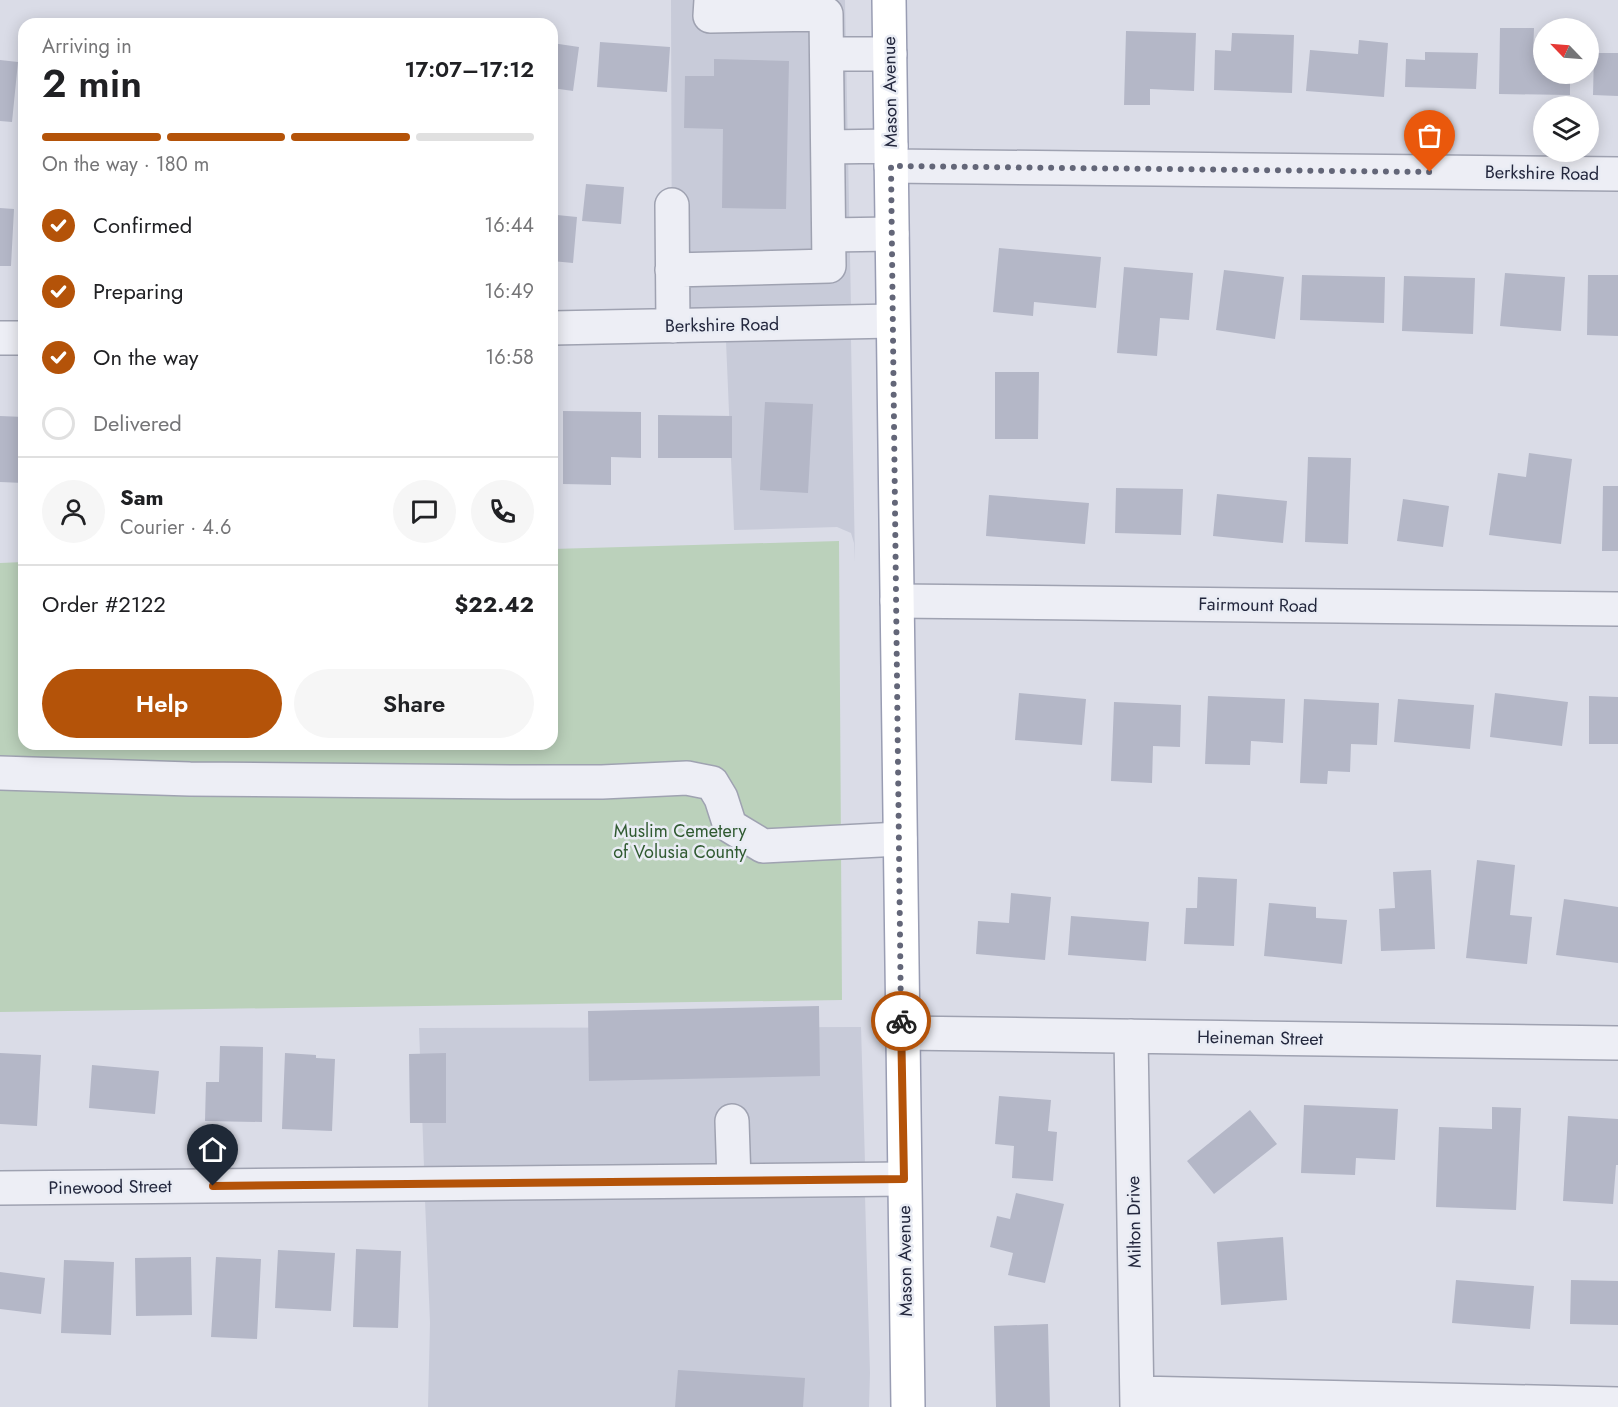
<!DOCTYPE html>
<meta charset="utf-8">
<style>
body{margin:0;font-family:Jost,sans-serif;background:#f6f6f6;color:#202124;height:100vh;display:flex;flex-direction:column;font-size:22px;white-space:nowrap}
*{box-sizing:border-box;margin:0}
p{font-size:20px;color:#757577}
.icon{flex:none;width:33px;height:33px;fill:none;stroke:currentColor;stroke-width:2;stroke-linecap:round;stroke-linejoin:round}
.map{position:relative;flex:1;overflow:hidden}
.details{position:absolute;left:18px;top:18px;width:540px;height:732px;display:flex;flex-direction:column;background:#fff;border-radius:18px;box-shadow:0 3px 15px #0003}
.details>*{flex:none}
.needle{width:39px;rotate:295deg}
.controls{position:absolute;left:1533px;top:18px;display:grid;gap:12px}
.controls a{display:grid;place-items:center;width:66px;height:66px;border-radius:50%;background:#fff;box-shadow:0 3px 15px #0003;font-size:30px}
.pin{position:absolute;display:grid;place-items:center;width:51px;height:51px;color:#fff;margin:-62px -26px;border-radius:50% 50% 50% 0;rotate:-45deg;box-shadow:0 0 6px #0007}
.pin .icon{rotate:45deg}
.courier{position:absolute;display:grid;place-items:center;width:60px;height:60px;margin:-30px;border:4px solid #b45309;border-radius:50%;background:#fff;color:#222;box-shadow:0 2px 8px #0007}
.overview em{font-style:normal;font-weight:600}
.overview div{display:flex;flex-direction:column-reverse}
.overview{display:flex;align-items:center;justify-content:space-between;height:102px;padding:0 24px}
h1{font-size:39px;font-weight:600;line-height:45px}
.bar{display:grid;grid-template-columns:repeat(4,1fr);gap:9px 6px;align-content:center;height:72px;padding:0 24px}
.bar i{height:8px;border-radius:4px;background:#e0e0e0}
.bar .current{background:#b45309}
.bar p{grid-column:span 4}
.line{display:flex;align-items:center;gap:15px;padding:0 24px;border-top:2px solid #e0e0e0}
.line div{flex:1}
.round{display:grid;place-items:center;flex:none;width:63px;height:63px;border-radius:32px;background:#f6f6f6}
ol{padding:0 24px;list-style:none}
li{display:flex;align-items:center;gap:18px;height:66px}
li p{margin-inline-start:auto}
li .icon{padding:6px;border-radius:50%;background:#b45309;color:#fff;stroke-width:4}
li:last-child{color:#757577}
li i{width:33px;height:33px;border:3px solid #e0e0e0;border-radius:50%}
.action{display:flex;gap:12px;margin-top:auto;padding:12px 24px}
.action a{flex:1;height:69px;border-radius:36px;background:#b45309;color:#fff;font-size:24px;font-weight:600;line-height:69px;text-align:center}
.action a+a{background:#f6f6f6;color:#202124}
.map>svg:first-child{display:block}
.built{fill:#c8cbd9}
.green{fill:#bbd1bb}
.building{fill:#b4b7c7}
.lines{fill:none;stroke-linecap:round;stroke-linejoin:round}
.minor-casing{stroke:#9fa2b1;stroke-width:36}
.major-casing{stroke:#999db3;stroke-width:36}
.minor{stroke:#edeef5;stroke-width:33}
.major{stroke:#fff;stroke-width:33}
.done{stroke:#636678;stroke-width:6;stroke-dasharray:0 10.8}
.route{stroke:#b45309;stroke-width:8}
.labels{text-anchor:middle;stroke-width:5;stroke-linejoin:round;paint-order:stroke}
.street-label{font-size:18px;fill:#23273d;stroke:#e9ecf4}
.park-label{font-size:18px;fill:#305a31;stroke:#e9ecf4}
</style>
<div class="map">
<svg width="1618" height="1407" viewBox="0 0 1618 1407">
<rect width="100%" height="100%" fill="#dadce7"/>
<path class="built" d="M671 0H845L851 306 672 309Z
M851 339 855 562 854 543 851 533 837 527 734 530 726 341Z
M861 1027 865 1163 424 1167 419 1028Z
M865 1196 870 1373 869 1407H428L430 1323 425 1200Z"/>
<path class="green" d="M839 541 842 1000 0 1012V563L24 562V744H552V549Z"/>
<path class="building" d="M1500 28H1534L1533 55H1544V74H1570V95L1499 94Z
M1126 31 1196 33 1194 91 1150 89V105H1124Z
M1232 33 1294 35 1292 93 1214 90 1215 50 1231 51Z
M1359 40 1388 43 1384 97 1306 91 1310 50 1358 54Z
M600 42 670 47 667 92 597 87Z
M552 43 579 47 573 91 552 88Z
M1425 52 1478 53 1476 89 1405 87 1406 59 1425 60Z
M1594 53H1618V96L1593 95Z
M714 59 789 61 786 209 722 208 723 129 684 128 685 76H714Z
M0 60 18 62 12 122 0 121Z
M586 184 624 187 621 224 582 221Z
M552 202H558L557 215 577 217 573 263 552 261Z
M0 208 14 209 11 266H0Z
M999 248 1101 257 1096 308 1034 302 1033 316 993 312Z
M1124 267 1193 273 1189 320 1160 318 1157 356 1117 353Z
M1224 270 1284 277 1275 339 1216 330Z
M1505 273 1565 277 1561 331 1500 326Z
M1302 275 1385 277 1384 323 1300 320Z
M1588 275H1618V336L1587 335Z
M1404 276 1475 278 1473 334 1402 331Z
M995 372H1039L1038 439H995Z
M765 402 813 404 808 493 760 490Z
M563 411 641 412V458L611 457V485L563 484Z
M658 415 732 416V458H658Z
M0 416 24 417V483L0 482Z
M1529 453 1572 459 1561 544 1489 535 1498 473 1526 477Z
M1308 457 1351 458 1348 544 1305 542Z
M1603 486H1618V551H1602Z
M1116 488 1183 489 1181 535 1115 533Z
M1217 494 1287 501 1283 543 1213 536Z
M989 495 1089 503 1085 544 986 536Z
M1403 499 1449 506 1443 547 1397 541Z
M1019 693 1086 699 1082 745 1015 740Z
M1495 693 1568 702 1562 746 1490 737Z
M1208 696 1285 699 1283 743 1251 741 1250 765 1205 764Z
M1589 696 1618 697V744H1589Z
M1304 699 1379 703 1377 745 1351 744 1350 772 1328 771 1327 784 1300 783Z
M1398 699 1474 705 1470 749 1394 742Z
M1114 702 1181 705 1180 747 1153 746 1152 783 1111 781Z
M1477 860 1515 865 1510 915 1532 917 1527 964 1466 958Z
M1431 870 1435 949 1381 951 1379 909 1395 908 1393 872Z
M1198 877 1237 879 1234 946 1184 944 1186 908H1197Z
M1011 893 1051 897 1045 960 976 954 978 921 1009 923Z
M1564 899 1618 907V963L1556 955Z
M1269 903 1316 907V918L1347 920 1342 964 1264 956Z
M1071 916 1149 922 1146 961 1068 955Z
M819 1006 820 1076 589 1081 588 1011Z
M220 1046 263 1047 262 1122 205 1121 206 1082H219Z
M0 1053 41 1055 37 1126 0 1124Z
M285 1053 316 1055V1058L335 1059 332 1131 282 1129Z
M446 1053V1123H410L409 1054Z
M92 1065 159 1071 155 1114 89 1108Z
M999 1096 1051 1100 1048 1131 1057 1132 1053 1181 1012 1178 1014 1146 995 1144Z
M1304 1105 1398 1109 1395 1160 1356 1158 1355 1175 1301 1173Z
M1492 1107 1521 1108 1516 1210 1436 1207 1439 1127 1492 1129Z
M1250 1110 1277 1144 1214 1194 1187 1161Z
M1568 1116 1618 1119V1165H1616L1613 1204 1563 1201Z
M1016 1193 1064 1204 1045 1283 1008 1275 1013 1253 990 1247 997 1216 1010 1219Z
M1283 1237 1287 1300 1221 1305 1217 1242Z
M356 1249 401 1251 398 1328 353 1327Z
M278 1250 335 1253 331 1311 275 1308Z
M191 1257 192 1315 136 1316 135 1258Z
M216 1257 261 1259 257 1339 211 1337Z
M64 1260 114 1262 111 1335 61 1333Z
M0 1272 45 1278 41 1314 0 1309Z
M1456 1280 1534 1286 1530 1329 1452 1323Z
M1571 1280 1618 1281V1325L1570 1324Z
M1048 1324 1050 1407H996L994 1326Z
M678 1370 805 1378 803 1407H675Z"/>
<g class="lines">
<g class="minor-casing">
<path id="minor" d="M827 54H890
M828 147 891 146
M891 166 1618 174
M672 205 673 326
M829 235 892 234
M672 270 829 266 826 14 710 16 711 0
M552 328 892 321
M0 338H24
M897 601 1618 609
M0 773 190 779 518 782H602L687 778 712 783 721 798 730 826 763 846 900 839
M902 1033 1618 1043
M1131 1036 1137 1407
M732 1121 734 1181
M0 1188 904 1179
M1137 1393 1618 1404"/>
</g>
<g class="major-casing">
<path id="major" d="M889 0 908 1407"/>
</g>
<use href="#minor" class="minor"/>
<use href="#major" class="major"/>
</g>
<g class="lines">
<path class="done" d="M901 1021 891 166 1430 172"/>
<path class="route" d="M213 1186 904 1179 901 1021"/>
</g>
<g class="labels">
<g class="street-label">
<text transform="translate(890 92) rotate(-91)" y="6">Mason Avenue</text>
<text transform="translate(1542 173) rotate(1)" y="6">Berkshire Road</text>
<text transform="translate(722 325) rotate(-1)" y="6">Berkshire Road</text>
<text transform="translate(1258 605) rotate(1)" y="6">Fairmount Road</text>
<text transform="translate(1260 1038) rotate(1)" y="6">Heineman Street</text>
<text transform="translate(110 1187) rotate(-1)" y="6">Pinewood Street</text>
<text transform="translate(1134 1222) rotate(-91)" y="6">Milton Drive</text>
<text transform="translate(905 1261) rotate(-91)" y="6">Mason Avenue</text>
</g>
<g class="park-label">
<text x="680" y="837">Muslim Cemetery<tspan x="680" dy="21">of Volusia County</tspan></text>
</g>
</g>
</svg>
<div class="controls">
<a><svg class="needle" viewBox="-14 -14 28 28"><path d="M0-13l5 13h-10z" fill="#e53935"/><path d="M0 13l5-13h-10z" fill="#757577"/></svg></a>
<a><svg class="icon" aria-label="layers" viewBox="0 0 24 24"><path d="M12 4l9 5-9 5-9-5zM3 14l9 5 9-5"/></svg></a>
</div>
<div class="pin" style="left:1430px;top:172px;background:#ea580c"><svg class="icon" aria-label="bag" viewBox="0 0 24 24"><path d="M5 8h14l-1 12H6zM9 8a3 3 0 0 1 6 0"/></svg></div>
<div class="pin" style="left:213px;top:1186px;background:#1f2937"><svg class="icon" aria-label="home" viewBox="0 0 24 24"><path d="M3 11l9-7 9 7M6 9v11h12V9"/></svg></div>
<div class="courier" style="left:901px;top:1021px"><svg class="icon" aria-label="bike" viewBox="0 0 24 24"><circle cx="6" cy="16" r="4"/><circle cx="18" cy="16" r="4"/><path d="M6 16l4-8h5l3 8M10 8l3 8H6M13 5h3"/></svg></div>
<section class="details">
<div class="overview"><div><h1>2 min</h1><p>Arriving in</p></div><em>17:07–17:12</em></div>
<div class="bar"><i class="current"></i><i class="current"></i><i class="current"></i><i></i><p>On the way · 180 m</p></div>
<ol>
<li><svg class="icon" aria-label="check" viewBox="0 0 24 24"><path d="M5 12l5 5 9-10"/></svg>Confirmed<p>16:44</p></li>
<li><svg class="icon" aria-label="check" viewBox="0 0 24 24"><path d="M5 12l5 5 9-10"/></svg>Preparing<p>16:49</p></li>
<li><svg class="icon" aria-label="check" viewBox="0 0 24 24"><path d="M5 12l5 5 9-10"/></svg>On the way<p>16:58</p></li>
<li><i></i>Delivered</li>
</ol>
<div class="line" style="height:108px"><a class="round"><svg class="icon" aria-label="person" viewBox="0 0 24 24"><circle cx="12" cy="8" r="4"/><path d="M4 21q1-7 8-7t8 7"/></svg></a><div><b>Sam</b><p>Courier · 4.6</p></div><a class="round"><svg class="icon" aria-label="chat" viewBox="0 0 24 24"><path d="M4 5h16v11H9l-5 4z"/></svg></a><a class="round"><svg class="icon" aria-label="phone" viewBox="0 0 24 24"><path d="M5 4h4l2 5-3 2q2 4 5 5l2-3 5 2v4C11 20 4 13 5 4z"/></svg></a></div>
<div class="line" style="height:78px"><div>Order #2122</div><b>$22.42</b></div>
<div class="action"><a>Help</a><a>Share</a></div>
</section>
</div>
